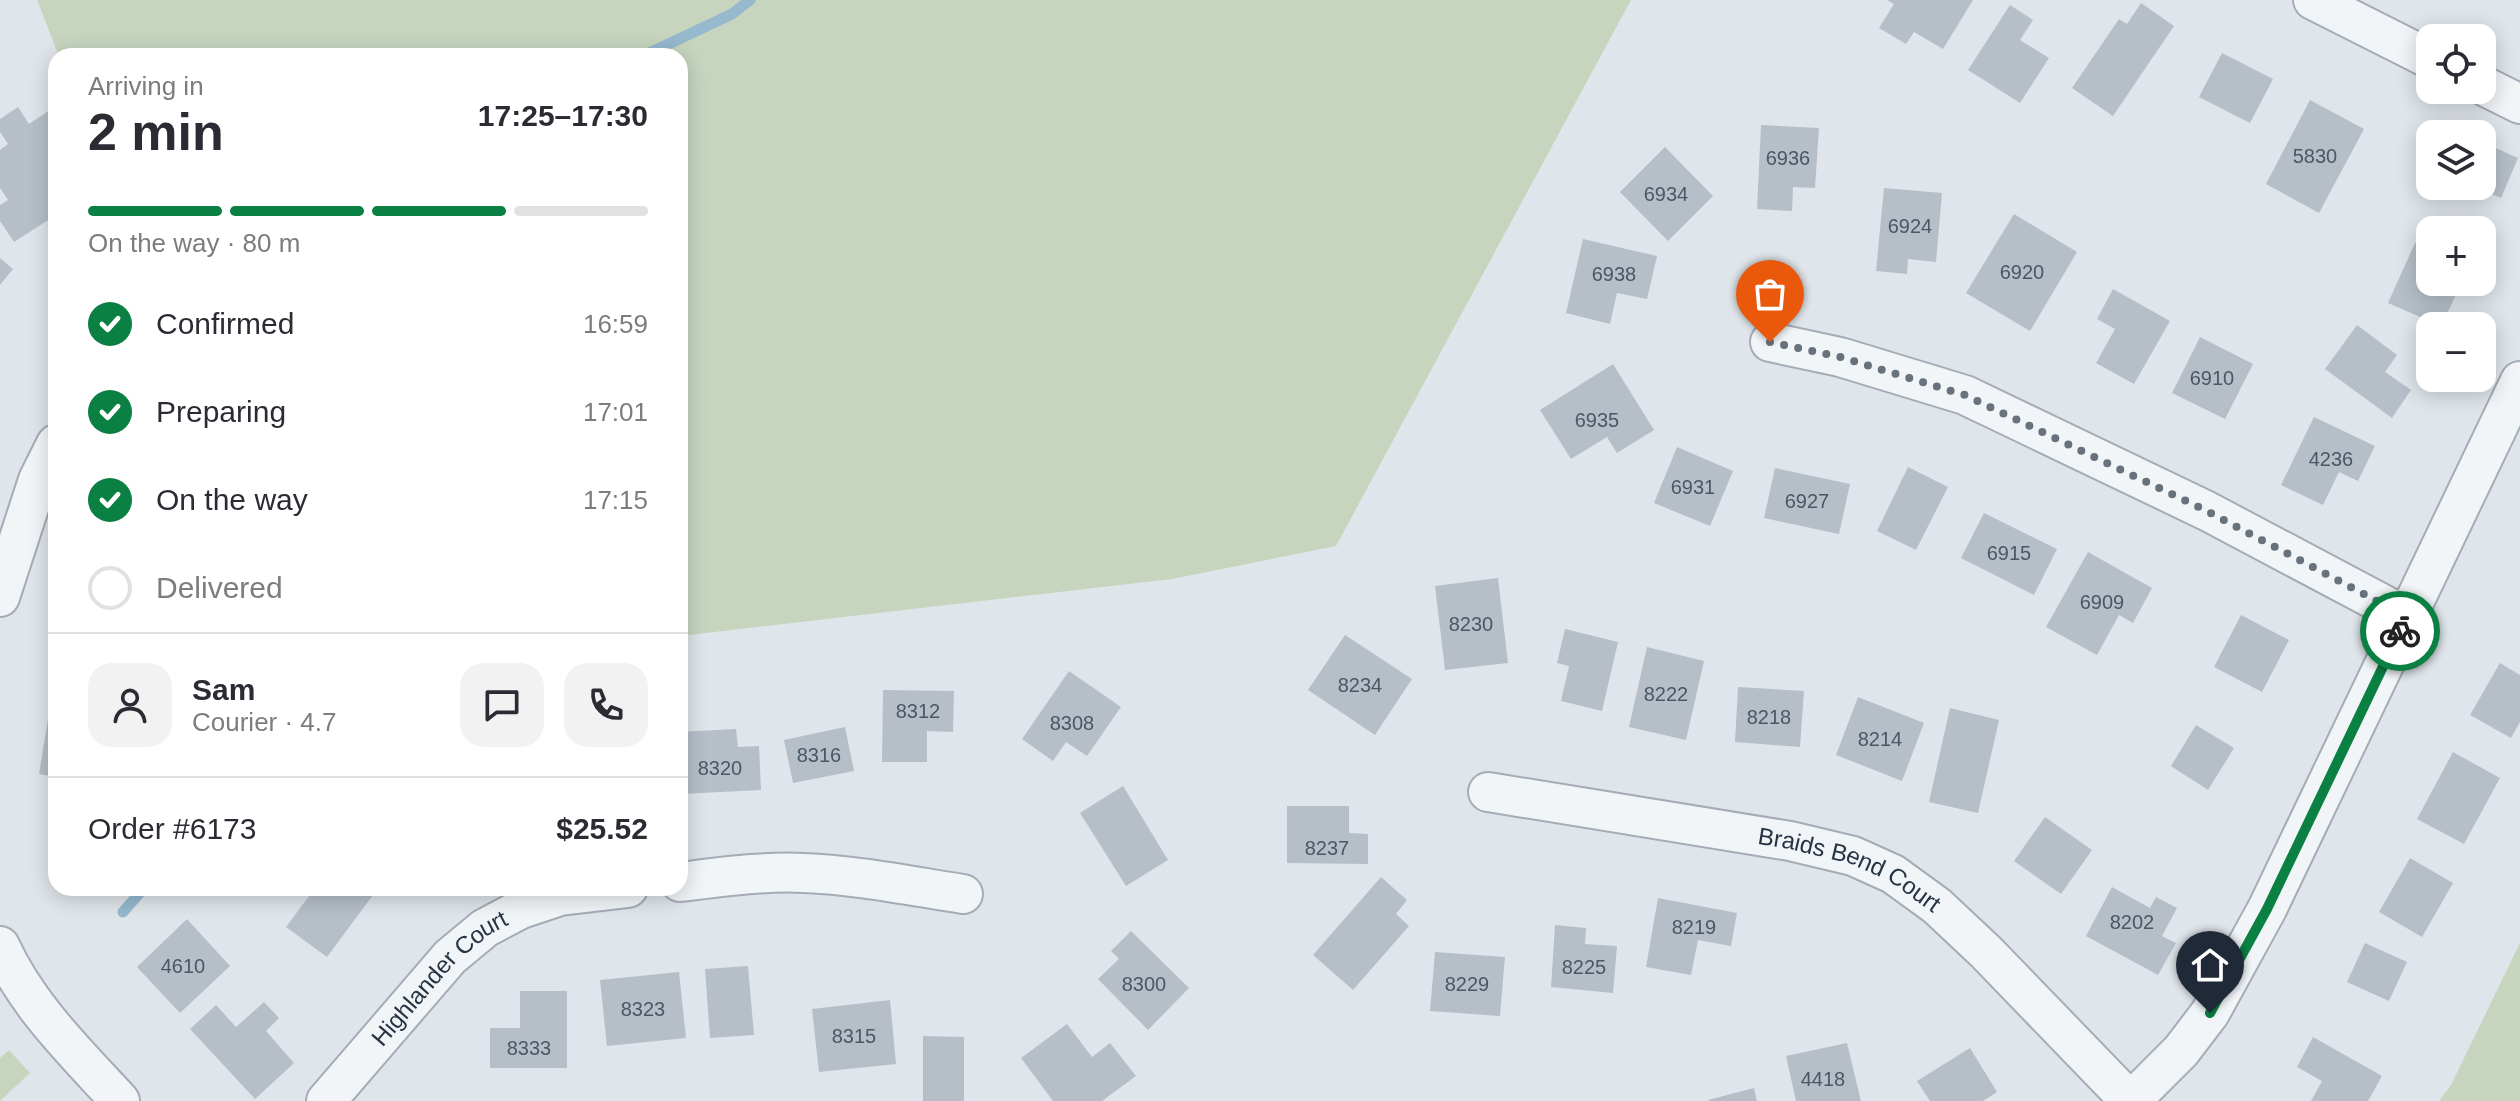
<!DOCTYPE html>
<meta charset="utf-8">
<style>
body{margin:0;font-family:Helvetica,sans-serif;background:#f2f2f3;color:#2b2b33;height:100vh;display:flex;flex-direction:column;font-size:30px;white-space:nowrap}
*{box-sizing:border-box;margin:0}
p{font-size:26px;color:#7c7c81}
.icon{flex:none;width:44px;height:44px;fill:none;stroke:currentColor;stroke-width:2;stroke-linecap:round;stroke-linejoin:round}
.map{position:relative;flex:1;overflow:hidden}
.sheet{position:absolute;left:48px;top:48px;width:640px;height:848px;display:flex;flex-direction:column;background:#fff;border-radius:24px;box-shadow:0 4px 20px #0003}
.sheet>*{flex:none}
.tools{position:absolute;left:2416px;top:24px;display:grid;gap:16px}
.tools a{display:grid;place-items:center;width:80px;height:80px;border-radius:16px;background:#fff;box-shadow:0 4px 20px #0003;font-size:40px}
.pin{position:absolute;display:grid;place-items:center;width:68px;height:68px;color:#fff;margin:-82px -34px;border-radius:50% 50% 50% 0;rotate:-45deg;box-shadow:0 0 8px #0007}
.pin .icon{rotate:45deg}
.courier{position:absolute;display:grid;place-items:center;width:80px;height:80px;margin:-40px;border:6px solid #0b8043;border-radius:50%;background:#fff;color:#222;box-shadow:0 2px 10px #0007}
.summary em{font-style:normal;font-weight:700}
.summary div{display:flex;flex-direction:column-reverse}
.summary{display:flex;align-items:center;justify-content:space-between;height:136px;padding:0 40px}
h1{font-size:52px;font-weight:700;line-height:60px}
.bar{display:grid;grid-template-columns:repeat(4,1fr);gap:12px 8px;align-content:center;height:96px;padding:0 40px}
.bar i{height:10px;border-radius:6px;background:#e1e1e2}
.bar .active{background:#0b8043}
.bar p{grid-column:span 4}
.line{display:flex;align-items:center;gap:20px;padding:0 40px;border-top:2px solid #e1e1e2}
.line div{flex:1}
.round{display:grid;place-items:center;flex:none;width:84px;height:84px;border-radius:24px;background:#f2f2f3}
ol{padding:0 40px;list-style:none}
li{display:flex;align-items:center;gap:24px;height:88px}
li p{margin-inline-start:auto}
li .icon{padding:8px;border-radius:50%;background:#0b8043;color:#fff;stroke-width:4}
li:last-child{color:#7c7c81}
li i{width:44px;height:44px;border:4px solid #e1e1e2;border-radius:50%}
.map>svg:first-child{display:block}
.green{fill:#c7d5bf}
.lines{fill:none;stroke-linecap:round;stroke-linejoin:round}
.stream{stroke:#96b9ce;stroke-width:11}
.building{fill:#b6bfc8}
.street-casing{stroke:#a4acb5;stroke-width:42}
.street{stroke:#f2f5f8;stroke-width:38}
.done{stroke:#67727d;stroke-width:8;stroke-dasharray:0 14.4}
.route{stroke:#0b8043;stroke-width:10}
.labels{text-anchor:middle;stroke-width:6;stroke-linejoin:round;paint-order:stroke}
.number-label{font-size:20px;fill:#4a5764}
.street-label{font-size:24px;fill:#263443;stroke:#eff3f7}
</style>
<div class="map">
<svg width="2520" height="1101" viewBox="0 0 2520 1101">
<rect width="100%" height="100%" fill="#dfe5ea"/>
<path class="green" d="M37 0H1631L1336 546 1172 579 680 636V56H59Z
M2520 943V1101H2439L2451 1085Z
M9 1050 30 1073 0 1101V1058Z"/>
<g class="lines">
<path class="stream" d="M643 56 732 14 750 0
M123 912 144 888"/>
</g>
<path class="building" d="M1887 0H1973L1943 49 1914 32 1906 44 1879 28 1894 4Z
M2141 3 2174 26 2113 116 2072 88 2119 19 2127 24Z
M2010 5 2033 20 2020 40 2049 58 2020 103 1968 70Z
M2222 53 2273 79 2250 123 2199 97Z
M2310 100 2364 129 2319 213 2266 184Z
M56 106V154L52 157 56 163V215L14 242 0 221V205L8 200 0 188V150L8 144 0 132V119L18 107 29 124Z
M1761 125 1819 128 1815 188 1793 187 1792 211 1757 209Z
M2482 142 2518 158 2501 198 2473 186H2482Z
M1665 147 1713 196 1668 241 1620 192Z
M1884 188 1942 193 1936 262 1908 259 1907 274 1876 271Z
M2014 214 2077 252 2030 331 1966 293Z
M1583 239 1657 256 1647 299 1617 293 1610 324 1566 313Z
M2415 243 2430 250V282H2462L2441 326 2388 303Z
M0 258 13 269 0 285Z
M2113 289 2170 321 2134 384 2096 363 2115 329 2097 319Z
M2357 325 2397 355 2385 372 2411 390 2392 418 2325 369Z
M2200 337 2253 364 2225 419 2172 393Z
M1613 364 1654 430 1617 453 1607 437 1571 459 1540 410Z
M2314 417 2375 446 2358 481 2339 472 2323 505 2281 485Z
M1677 447 1733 471 1710 526 1654 503Z
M1908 467 1948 487 1916 550 1877 531Z
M1775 468 1850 484 1839 534 1764 518Z
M1984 513 2057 549 2034 595 1961 558Z
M2088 552 2152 588 2133 623 2119 615 2097 655 2046 627Z
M1498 578 1508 663 1445 670 1435 586Z
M2241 615 2289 640 2262 692 2214 667Z
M1565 629 1618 642 1602 711 1561 701 1569 666 1557 663Z
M1345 635 1412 679 1375 735 1308 690Z
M1647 647 1704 661 1686 740 1629 727Z
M2500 663 2520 675V722L2511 738 2470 715Z
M1069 671 1121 707 1087 756 1066 742 1053 761 1022 739Z
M1738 687 1804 691 1800 747 1735 742Z
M883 690 954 691 953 732 927 731V762H882Z
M52 695 56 696V777L39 774Z
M1858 697 1924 723 1902 781 1836 755Z
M1950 708 1999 720 1978 813 1929 802Z
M2196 725 2234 748 2208 790 2171 766Z
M845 727 854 771 793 783 784 740Z
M736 729 738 747 759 746 761 790 680 794V732Z
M2453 752 2500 778 2464 844 2417 819Z
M1123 786 1168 860 1126 886 1080 813Z
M1287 806H1349V833L1368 834V864L1287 863Z
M2045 817 2092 850 2061 894 2014 861Z
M2410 858 2453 883 2422 937 2379 912Z
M1381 877 1407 900 1396 914 1409 926 1353 990 1313 955Z
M2112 887 2150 908 2156 897 2177 908 2162 936 2176 943 2158 975 2086 936Z
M315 888H364L373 895 327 957 286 927Z
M1658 898 1737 913 1731 946 1698 940 1691 975 1646 967Z
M187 919 230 966 180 1013 137 967Z
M1555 925 1586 928 1585 944 1617 946 1613 993 1551 987Z
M1131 931 1189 988 1148 1030 1098 979 1119 959 1111 951Z
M2365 943 2407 962 2389 1001 2347 982Z
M1435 952 1505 957 1500 1016 1430 1011Z
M748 966 754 1035 710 1038 705 969Z
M679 972 686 1038 607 1046 600 980Z
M520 991H567V1068H490V1028H520Z
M890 1000 896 1064 819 1072 812 1009Z
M264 1002 279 1018 266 1031 294 1063 255 1099 190 1029 216 1005 236 1027Z
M1067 1024 1092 1057 1110 1043 1136 1076 1102 1101H1053L1021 1058Z
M923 1036 964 1037V1101H923Z
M2313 1037 2382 1076 2368 1101H2311L2322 1081 2297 1067Z
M1847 1043 1861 1101H1796L1786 1056Z
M1970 1048 1997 1092 1983 1101H1930L1917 1081Z
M1754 1088 1757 1101H1709L1708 1100Z"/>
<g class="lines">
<g class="street-casing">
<g id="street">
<path d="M2313 0 2430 59"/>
<path d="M2482 85 2520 104"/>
<path d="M1770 342 1840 357 1965 395 2207 511 2407 617"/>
<path d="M0 597 38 480 56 444"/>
<path id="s1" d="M1488 792 1790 841 1853 856 1893 874 1937 906 1986 952 2130 1101"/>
<path d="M680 882C721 877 762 871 804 873 857 875 911 886 963 894"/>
<path d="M0 946C28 1007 75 1052 120 1101"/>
<path id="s2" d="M326 1101 450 957 485 928 521 909 560 896 628 888"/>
<path d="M2131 1101 2181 1051 2210 1013 2267 909 2520 381"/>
</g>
</g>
<use href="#street" class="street"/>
</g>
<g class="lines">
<path class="done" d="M1770 342 1840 357 1965 395 2207 511 2407 617 2400 631"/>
<path class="route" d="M2210 1013 2267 909 2400 631"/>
</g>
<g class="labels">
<g class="number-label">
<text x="2315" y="163">5830</text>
<text x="1788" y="165">6936</text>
<text x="1666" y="201">6934</text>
<text x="1910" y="233">6924</text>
<text x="2022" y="279">6920</text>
<text x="1614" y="281">6938</text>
<text x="2212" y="385">6910</text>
<text x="1597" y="427">6935</text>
<text x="2331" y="466">4236</text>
<text x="1693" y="494">6931</text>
<text x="1807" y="508">6927</text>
<text x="2009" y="560">6915</text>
<text x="2102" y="609">6909</text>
<text x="1471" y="631">8230</text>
<text x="1360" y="692">8234</text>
<text x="1666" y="701">8222</text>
<text x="918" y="718">8312</text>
<text x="1769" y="724">8218</text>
<text x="1072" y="730">8308</text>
<text x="1880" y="746">8214</text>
<text x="819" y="762">8316</text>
<text x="720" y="775">8320</text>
<text x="1327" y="855">8237</text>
<text x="2132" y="929">8202</text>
<text x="1694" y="934">8219</text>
<text x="183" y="973">4610</text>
<text x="1584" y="974">8225</text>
<text x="1144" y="991">8300</text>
<text x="1467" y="991">8229</text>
<text x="643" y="1016">8323</text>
<text x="854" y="1043">8315</text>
<text x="529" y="1055">8333</text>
<text x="1823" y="1086">4418</text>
</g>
<g class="street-label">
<text dy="8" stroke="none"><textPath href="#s1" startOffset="372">Braids Bend Court</textPath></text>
<text dy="8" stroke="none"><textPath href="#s2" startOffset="168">Highlander Court</textPath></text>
</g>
</g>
</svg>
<div class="tools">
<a><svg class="icon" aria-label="locate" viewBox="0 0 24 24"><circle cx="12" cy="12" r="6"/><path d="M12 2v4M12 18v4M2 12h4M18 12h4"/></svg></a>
<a><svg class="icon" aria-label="layers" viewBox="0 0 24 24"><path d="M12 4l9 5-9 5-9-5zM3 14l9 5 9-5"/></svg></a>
<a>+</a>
<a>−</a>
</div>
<div class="pin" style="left:1770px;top:342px;background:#ea580c"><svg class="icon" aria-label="bag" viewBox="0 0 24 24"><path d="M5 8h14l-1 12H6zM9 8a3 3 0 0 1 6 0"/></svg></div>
<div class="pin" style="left:2210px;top:1013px;background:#1f2937"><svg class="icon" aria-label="home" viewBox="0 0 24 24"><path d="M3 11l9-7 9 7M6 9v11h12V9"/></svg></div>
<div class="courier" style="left:2400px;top:631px"><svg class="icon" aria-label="bike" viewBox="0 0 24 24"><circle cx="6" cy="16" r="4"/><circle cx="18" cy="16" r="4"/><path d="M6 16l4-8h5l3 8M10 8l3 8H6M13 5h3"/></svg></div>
<section class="sheet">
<div class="summary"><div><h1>2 min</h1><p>Arriving in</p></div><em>17:25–17:30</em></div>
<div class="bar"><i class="active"></i><i class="active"></i><i class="active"></i><i></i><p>On the way · 80 m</p></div>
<ol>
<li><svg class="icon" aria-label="check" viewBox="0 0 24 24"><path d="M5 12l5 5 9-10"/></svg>Confirmed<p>16:59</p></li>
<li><svg class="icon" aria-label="check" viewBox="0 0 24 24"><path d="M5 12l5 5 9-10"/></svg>Preparing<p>17:01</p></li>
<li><svg class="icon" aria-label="check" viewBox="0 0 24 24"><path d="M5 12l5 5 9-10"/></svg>On the way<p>17:15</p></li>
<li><i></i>Delivered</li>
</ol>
<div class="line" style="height:144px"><a class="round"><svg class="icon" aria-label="person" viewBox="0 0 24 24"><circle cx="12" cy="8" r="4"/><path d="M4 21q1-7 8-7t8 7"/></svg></a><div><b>Sam</b><p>Courier · 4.7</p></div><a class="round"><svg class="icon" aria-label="chat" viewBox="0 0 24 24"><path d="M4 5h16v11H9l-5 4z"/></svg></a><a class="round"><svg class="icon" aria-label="phone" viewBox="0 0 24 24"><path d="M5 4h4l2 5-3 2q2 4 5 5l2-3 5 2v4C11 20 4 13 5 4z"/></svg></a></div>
<div class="line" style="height:104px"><div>Order #6173</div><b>$25.52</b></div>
</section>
</div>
